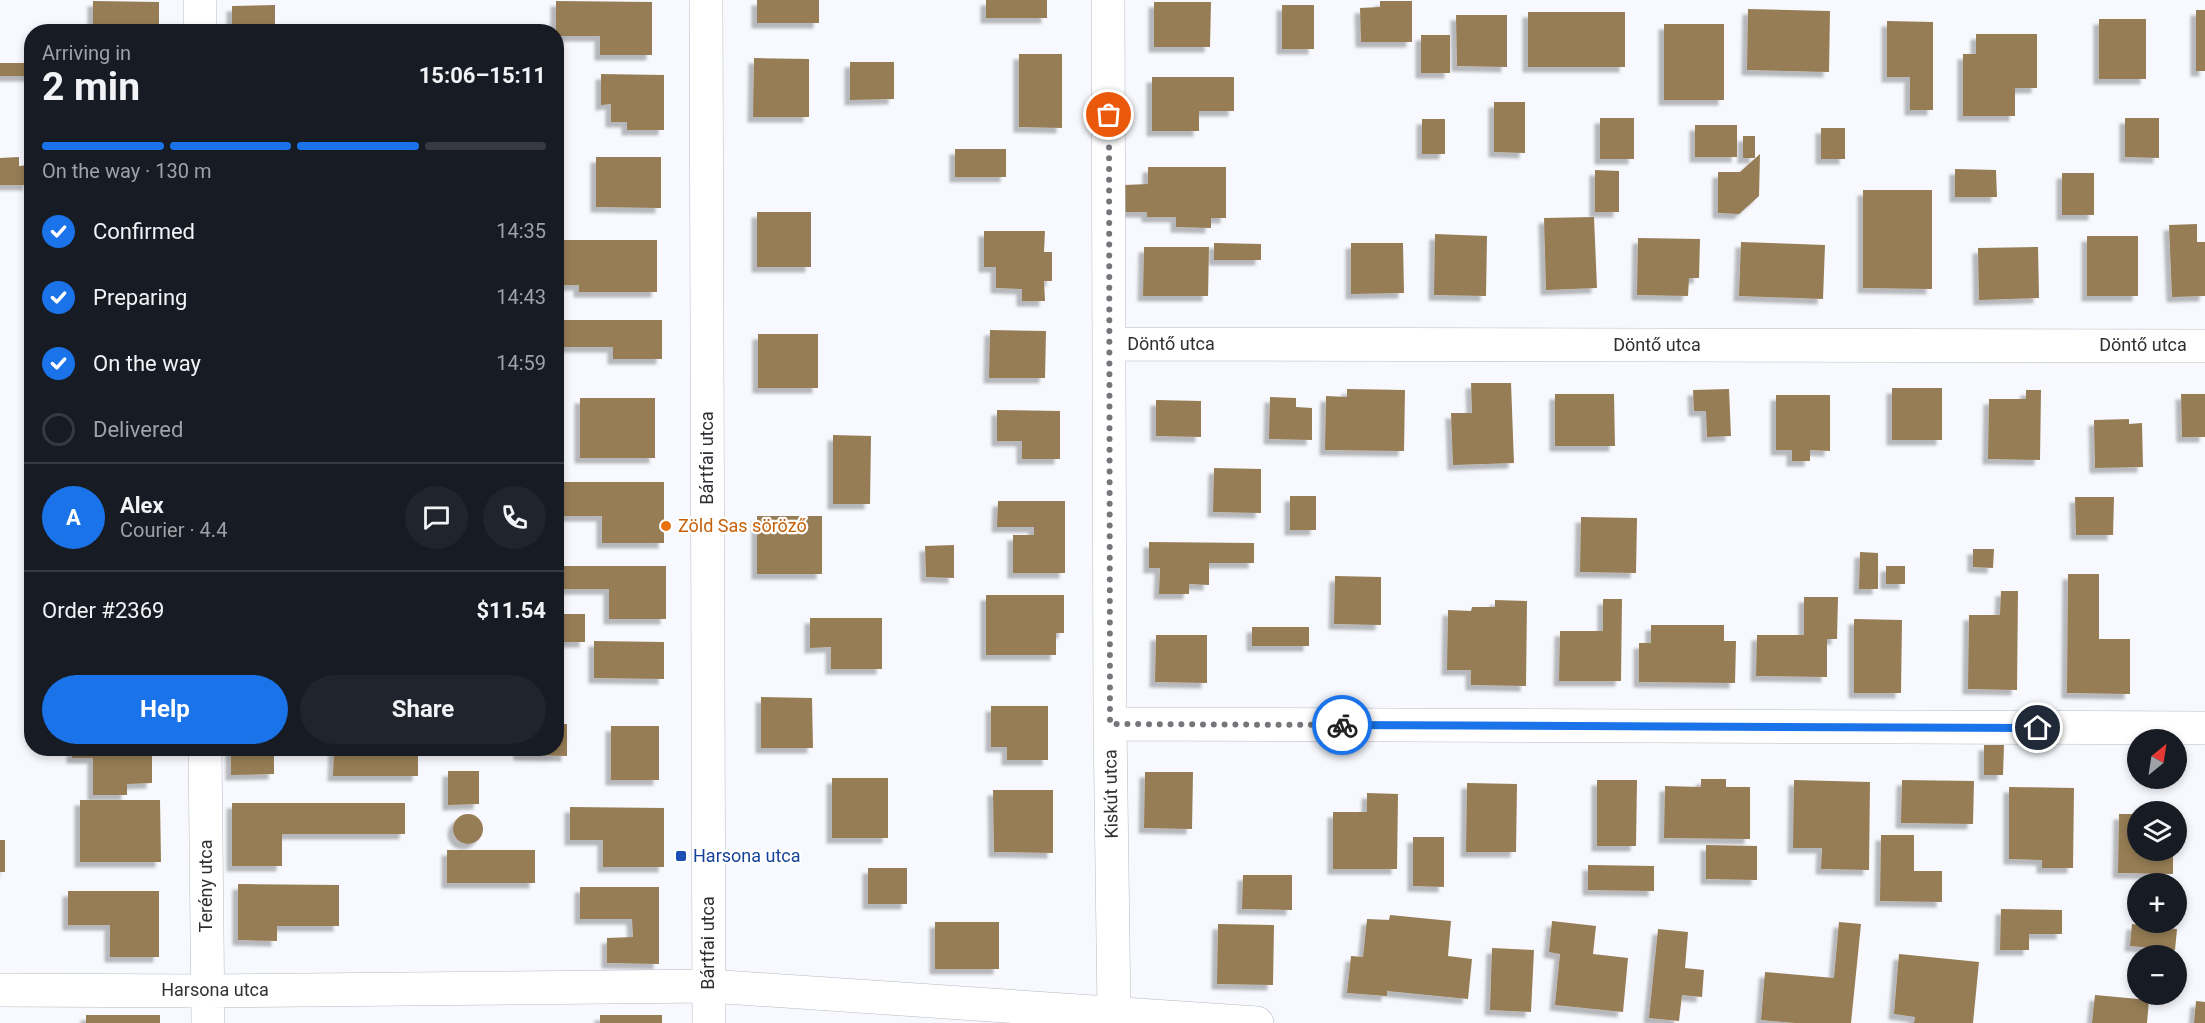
<!DOCTYPE html>
<meta charset="utf-8">
<style>
body{margin:0;font-family:Roboto,sans-serif;background:#20242c;color:#f1f3f6;height:100vh;display:flex;flex-direction:column;font-size:22px;white-space:nowrap}
*{box-sizing:border-box;margin:0}
p{font-size:20px;color:#9ea1a6}
.icon{flex:none;width:33px;height:33px;fill:none;stroke:currentColor;stroke-width:2;stroke-linecap:round;stroke-linejoin:round}
.map{position:relative;flex:1;overflow:hidden}
.side{position:absolute;left:24px;top:24px;width:540px;height:732px;display:flex;flex-direction:column;background:#171b24;border-radius:24px;box-shadow:0 3px 9px #0003}
.side>*{flex:none}
.needle{width:39px;rotate:30deg}
.tools{position:absolute;left:2127px;top:729px;display:grid;gap:12px}
.tools a{display:grid;place-items:center;width:60px;height:60px;border-radius:50%;background:#171b24;box-shadow:0 3px 9px #0003;font-size:30px}
.pin{position:absolute;display:grid;place-items:center;width:51px;height:51px;color:#fff;margin:-26px;border:3px solid #fff;border-radius:50%;box-shadow:0 2px 6px #0007}
.courier{position:absolute;display:grid;place-items:center;width:60px;height:60px;margin:-30px;border:4px solid #1a73e8;border-radius:50%;background:#fff;color:#222;box-shadow:0 2px 8px #0007}
.overview em{font-style:normal;font-weight:700}
.overview div{display:flex;flex-direction:column-reverse}
.overview{display:flex;align-items:center;justify-content:space-between;height:102px;padding:0 18px}
h1{font-size:39px;font-weight:700;line-height:45px}
.bar{display:grid;grid-template-columns:repeat(4,1fr);gap:9px 6px;align-content:center;height:72px;padding:0 18px}
.bar i{height:8px;border-radius:4px;background:#363941}
.bar .current{background:#1a73e8}
.bar p{grid-column:span 4}
.line{display:flex;align-items:center;gap:15px;padding:0 18px;border-top:2px solid #363941}
.line div{flex:1}
.round{display:grid;place-items:center;flex:none;width:63px;height:63px;border-radius:32px;background:#20242c}
ol{padding:0 18px;list-style:none}
li{display:flex;align-items:center;gap:18px;height:66px}
li p{margin-inline-start:auto}
li .icon{padding:6px;border-radius:50%;background:#1a73e8;color:#fff;stroke-width:4}
li:last-child{color:#9ea1a6}
li i{width:33px;height:33px;border:3px solid #363941;border-radius:50%}
.action{display:flex;gap:12px;margin-top:auto;padding:12px 18px}
.action a{flex:1;height:69px;border-radius:36px;background:#1a73e8;color:#fff;font-size:24px;font-weight:700;line-height:69px;text-align:center}
.action a+a{background:#20242c;color:#f1f3f6}
.map>svg:first-child{display:block}
.building{fill:#967d55;filter:url(#shadow)}
.lines{fill:none;stroke-linecap:round;stroke-linejoin:round}
.street-casing{stroke:#b8bbc4;stroke-width:34}
.secondary-casing{stroke:#b8bbc4;stroke-width:34}
.street{stroke:#fff;stroke-width:33}
.secondary{stroke:#fff;stroke-width:33}
.done{stroke:#75767a;stroke-width:6;stroke-dasharray:0 10.8}
.route{stroke:#1a73e8;stroke-width:8}
.food-dot{fill:#e8710a;stroke:#fff;stroke-width:2}
.transit-dot{fill:#1a4fb4;stroke:#fff;stroke-width:2}
.labels{text-anchor:middle;stroke-width:4.5;stroke-linejoin:round;paint-order:stroke}
.street-label{font-size:18px;fill:#2f3033;stroke:#fff}
.food-label{font-size:18px;fill:#c56008;stroke:#fff;text-anchor:start}
.transit-label{font-size:18px;fill:#164399;stroke:#fff;text-anchor:start}
</style>
<div class="map">
<svg width="2205" height="1023" viewBox="0 0 2205 1023">
<defs>
<filter id="shadow"><feDropShadow dx="-5.5" dy="5.5" stdDeviation="1.5" flood-color="#0004"/></filter>
</defs>
<rect width="100%" height="100%" fill="#f7f9fe"/>
<path class="building" d="M757 0H819V23H757Z
M986 0H1047V18H986Z
M93 1 159 2V32H93Z
M556 1 652 2V55H600V36H556Z
M1380 1H1412V42H1361L1360 8 1380 7Z
M1154 2H1211L1210 47H1154Z
M275 5V32H232V6Z
M1282 5H1314V49H1282Z
M1748 9 1830 11 1829 72 1747 70Z
M2196 10H2205V71H2196Z
M1528 12H1625V67H1528Z
M1456 15H1507V67L1457 66Z
M2099 19H2146V79H2099Z
M1887 21 1933 22V110H1910V77H1887Z
M1664 24H1724V100H1664Z
M1976 34H2037V88H2015V116H1963V54H1976Z
M1421 35H1450V73H1421Z
M1019 54H1062V128L1019 127Z
M754 58 809 59V117H753Z
M850 62H894V99L850 100Z
M0 63H32V76H0Z
M601 74 664 75V130H627V122H611V104L601 105Z
M1152 77H1234V111H1199V131H1152Z
M1494 102H1525V153L1494 152Z
M1600 118H1634V159H1600Z
M2125 118H2159V158L2125 157Z
M1422 119H1445V154H1422Z
M1695 125H1737V157H1695Z
M1821 128H1845V159H1821Z
M1743 136H1755V158H1743Z
M955 149H1006V177H955Z
M1760 154 1759 196 1739 214 1718 213V172H1740Z
M19 157V166L29 165V185H0V158Z
M596 157H661V208L596 207Z
M1148 167H1226V218H1211V228L1176 227V217H1147V212H1124V185L1148 184Z
M1955 169 1996 170 1997 197H1955Z
M1595 170 1619 171V212H1595Z
M2062 173H2094V215H2062Z
M1863 190H1932V289L1863 288Z
M757 212H811V267H757Z
M1594 217 1597 288 1546 290 1544 218Z
M2197 224V242H2205V296L2172 297 2169 225Z
M984 231H1045L1044 252H1052V281H1044L1045 301H1022V289L996 288V267H984Z
M1435 234 1487 236 1486 296 1434 295Z
M2087 236H2138V296H2087Z
M1638 238 1700 239 1699 278H1689L1688 296 1637 295Z
M556 240H657V292H579V285H556Z
M1741 242 1825 245 1823 299 1739 296Z
M1214 243 1261 244V260H1214Z
M1351 243H1403L1404 293 1351 294Z
M1144 247H1209L1208 296H1143Z
M2038 247 2039 298 1979 300 1978 248Z
M556 320H662V359H613V347H556Z
M990 330 1046 331 1045 378H989Z
M758 334H818V388H758Z
M1471 383H1511L1514 463 1453 465 1451 413H1472Z
M1892 388H1942V440H1892Z
M1347 389 1405 390 1404 451 1325 450 1326 396 1347 397Z
M1729 389 1731 436 1707 437 1706 411H1694L1693 390Z
M2026 390H2041L2040 460 1988 459 1989 399H2026Z
M1555 394H1614L1615 446H1555Z
M2181 394H2205V437H2182Z
M1776 395H1830V451L1810 450V461H1792V450H1776Z
M1270 397 1296 398V407L1312 408V440L1269 439Z
M580 398H655V458H580Z
M1156 400 1201 401V437L1156 436Z
M997 410 1060 411V459H1022V441H997Z
M2129 419V424L2142 423 2143 467 2095 468 2094 420Z
M833 435 871 436 870 504H833Z
M1214 468 1261 469V513L1213 512Z
M556 482H664V543H602V516H556Z
M1290 496H1316V530H1290Z
M2075 497H2114L2113 535H2076Z
M998 501H1065V573H1013V535H1034V527H997Z
M757 516H822V574H757Z
M1581 517 1637 518 1636 573 1580 572Z
M1149 542 1254 543V563H1209V585L1189 584V594H1159L1160 568H1149Z
M954 545V578L926 577 925 546Z
M1973 549H1994L1993 568 1973 567Z
M1860 552 1878 553V589H1859Z
M556 566H666V619H609V589H556Z
M1886 566H1905V584H1886Z
M2068 574H2099V639H2130V694L2067 693Z
M1335 576 1381 577V625L1334 624Z
M2001 591H2018L2017 690 1968 689 1969 615H2000Z
M986 595H1064V633H1056V655H986Z
M1804 597H1838L1837 639H1827V677L1756 676 1757 635H1804Z
M1603 599H1622L1621 681H1559L1560 631H1603Z
M1495 600 1527 601 1526 686 1471 685V670H1447L1448 610 1471 611 1472 607H1495Z
M556 614H585V642H556Z
M810 618H882V669H831V647L810 648Z
M1854 619 1902 620 1901 693H1854Z
M1651 625H1724V641H1736L1735 683 1639 682V643H1651Z
M1252 627H1309V646H1252Z
M1156 635H1207V683L1155 682Z
M594 641 664 642V679L594 678Z
M761 697 812 698 813 748H761Z
M991 706H1048V760H1007V747H991Z
M556 724H567V756L519 755V748H556Z
M611 726H659V780H611Z
M1984 745H2004L2003 775H1984Z
M72 748H152V783L127 784V795H93V758H72Z
M231 748H274V774L231 775Z
M334 748H418V776H333Z
M448 771H479V804L448 805Z
M1145 772H1193L1192 829 1144 828Z
M832 778H888V838H832Z
M1701 779H1726V787H1750V839L1664 838 1665 786 1701 787Z
M1597 780H1637L1636 846H1597Z
M1794 780 1870 782 1869 870 1821 869 1822 848H1793Z
M1902 780 1974 781 1973 824 1901 823Z
M1467 783 1517 784 1516 852H1466Z
M2009 787 2074 788 2073 868H2042V860L2009 859Z
M993 790H1053V853L994 852Z
M1367 793 1398 794 1397 869H1333V812H1367Z
M80 800H160L161 862H80Z
M232 803H405V834H282V866H232Z
M570 807 664 808V867H603V840H570Z
M453 829a15 15 0 1 1 30 0a15 15 0 1 1-30 0Z
M2119 814H2138V850H2173V874L2118 873Z
M1881 835H1914V871H1942V902L1880 901Z
M1413 837H1444V887L1413 886Z
M0 840H5V872H0Z
M1706 845 1757 846V880L1706 879Z
M447 850H535V883H447Z
M1588 865 1654 866V891L1588 890Z
M868 868H907V904H868Z
M1243 875H1292V910L1242 909Z
M238 884 339 885V926H277V941L238 940Z
M580 887H659V964L607 963V938L633 937 632 919H580Z
M68 891H159V957H110V925H68Z
M2001 909 2062 910V934H2029V950H2000Z
M1390 915 1451 921 1448 956 1472 959 1468 999 1387 991V996L1347 993 1351 956 1363 957 1367 919 1389 920Z
M1552 921 1596 926 1593 954 1628 958 1623 1012 1555 1005 1560 954 1549 952Z
M935 922H999V969H935Z
M1839 922 1861 924 1851 1023H1795L1761 1020 1765 972 1834 978Z
M1218 924 1274 925 1273 985 1217 984Z
M2132 924 2177 929 2175 950 2130 946Z
M1658 929 1688 932 1685 968 1704 970 1702 997 1682 995 1679 1021 1649 1018Z
M1492 948 1534 950 1531 1012 1490 1010Z
M1899 954 1979 962 1973 1023H1914L1915 1017 1894 1014Z
M2095 995 2149 1000 2147 1023H2092Z
M2196 1001 2205 1002V1023H2194Z
M86 1015H160V1023H86Z
M600 1015H662V1023H600Z"/>
<g class="lines">
<g class="street-casing">
<path id="street" d="M200 0V32
M1108 0 1110 724 1114 1012
M1109 344 2205 346
M1110 724 2205 728
M205 748 208 1023
M0 990 207 991 709 986 1257 1023"/>
</g>
<g class="secondary-casing">
<path id="secondary" d="M706 0 709 1023"/>
</g>
<use href="#street" class="street"/>
<use href="#secondary" class="secondary"/>
</g>
<g class="lines">
<path class="done" d="M1109 115 1110 724 1342 725"/>
<path class="route" d="M1342 725 2038 728"/>
</g>
<circle class="food-dot" cx="666" cy="526" r="6"/>
<rect class="transit-dot" x="675" y="850" width="12" height="12" rx="3"/>
<g class="labels">
<g class="street-label">
<text x="1171" y="350">Döntő utca</text>
<text x="1657" y="351">Döntő utca</text>
<text x="2143" y="351">Döntő utca</text>
<text transform="translate(707 458) rotate(-90)" y="6">Bártfai utca</text>
<text transform="translate(1111 794) rotate(-91)" y="6">Kiskút utca</text>
<text transform="translate(206 886) rotate(-90)" y="6">Terény utca</text>
<text transform="translate(708 943) rotate(-90)" y="6">Bártfai utca</text>
<text x="215" y="996">Harsona utca</text>
</g>
<g class="food-label">
<text x="678" y="532">Zöld Sas söröző</text>
</g>
<g class="transit-label">
<text x="693" y="862">Harsona utca</text>
</g>
</g>
</svg>
<div class="tools">
<a><svg class="needle" viewBox="-14 -14 28 28"><path d="M0-13l5 13h-10z" fill="#e53935"/><path d="M0 13l5-13h-10z" fill="#9ea1a6"/></svg></a>
<a><svg class="icon" aria-label="layers" viewBox="0 0 24 24"><path d="M12 4l9 5-9 5-9-5zM3 14l9 5 9-5"/></svg></a>
<a>+</a>
<a>−</a>
</div>
<div class="pin" style="left:1109px;top:115px;background:#ea580c"><svg class="icon" aria-label="bag" viewBox="0 0 24 24"><path d="M5 8h14l-1 12H6zM9 8a3 3 0 0 1 6 0"/></svg></div>
<div class="pin" style="left:2038px;top:728px;background:#1f2937"><svg class="icon" aria-label="home" viewBox="0 0 24 24"><path d="M3 11l9-7 9 7M6 9v11h12V9"/></svg></div>
<div class="courier" style="left:1342px;top:725px"><svg class="icon" aria-label="bike" viewBox="0 0 24 24"><circle cx="6" cy="16" r="4"/><circle cx="18" cy="16" r="4"/><path d="M6 16l4-8h5l3 8M10 8l3 8H6M13 5h3"/></svg></div>
<section class="side">
<div class="overview"><div><h1>2 min</h1><p>Arriving in</p></div><em>15:06–15:11</em></div>
<div class="bar"><i class="current"></i><i class="current"></i><i class="current"></i><i></i><p>On the way · 130 m</p></div>
<ol>
<li><svg class="icon" aria-label="check" viewBox="0 0 24 24"><path d="M5 12l5 5 9-10"/></svg>Confirmed<p>14:35</p></li>
<li><svg class="icon" aria-label="check" viewBox="0 0 24 24"><path d="M5 12l5 5 9-10"/></svg>Preparing<p>14:43</p></li>
<li><svg class="icon" aria-label="check" viewBox="0 0 24 24"><path d="M5 12l5 5 9-10"/></svg>On the way<p>14:59</p></li>
<li><i></i>Delivered</li>
</ol>
<div class="line" style="height:108px"><b class="round" style="background:#1a73e8;color:#fff">A</b><div><b>Alex</b><p>Courier · 4.4</p></div><a class="round"><svg class="icon" aria-label="chat" viewBox="0 0 24 24"><path d="M4 5h16v11H9l-5 4z"/></svg></a><a class="round"><svg class="icon" aria-label="phone" viewBox="0 0 24 24"><path d="M5 4h4l2 5-3 2q2 4 5 5l2-3 5 2v4C11 20 4 13 5 4z"/></svg></a></div>
<div class="line" style="height:78px"><div>Order #2369</div><b>$11.54</b></div>
<div class="action"><a>Help</a><a>Share</a></div>
</section>
</div>
